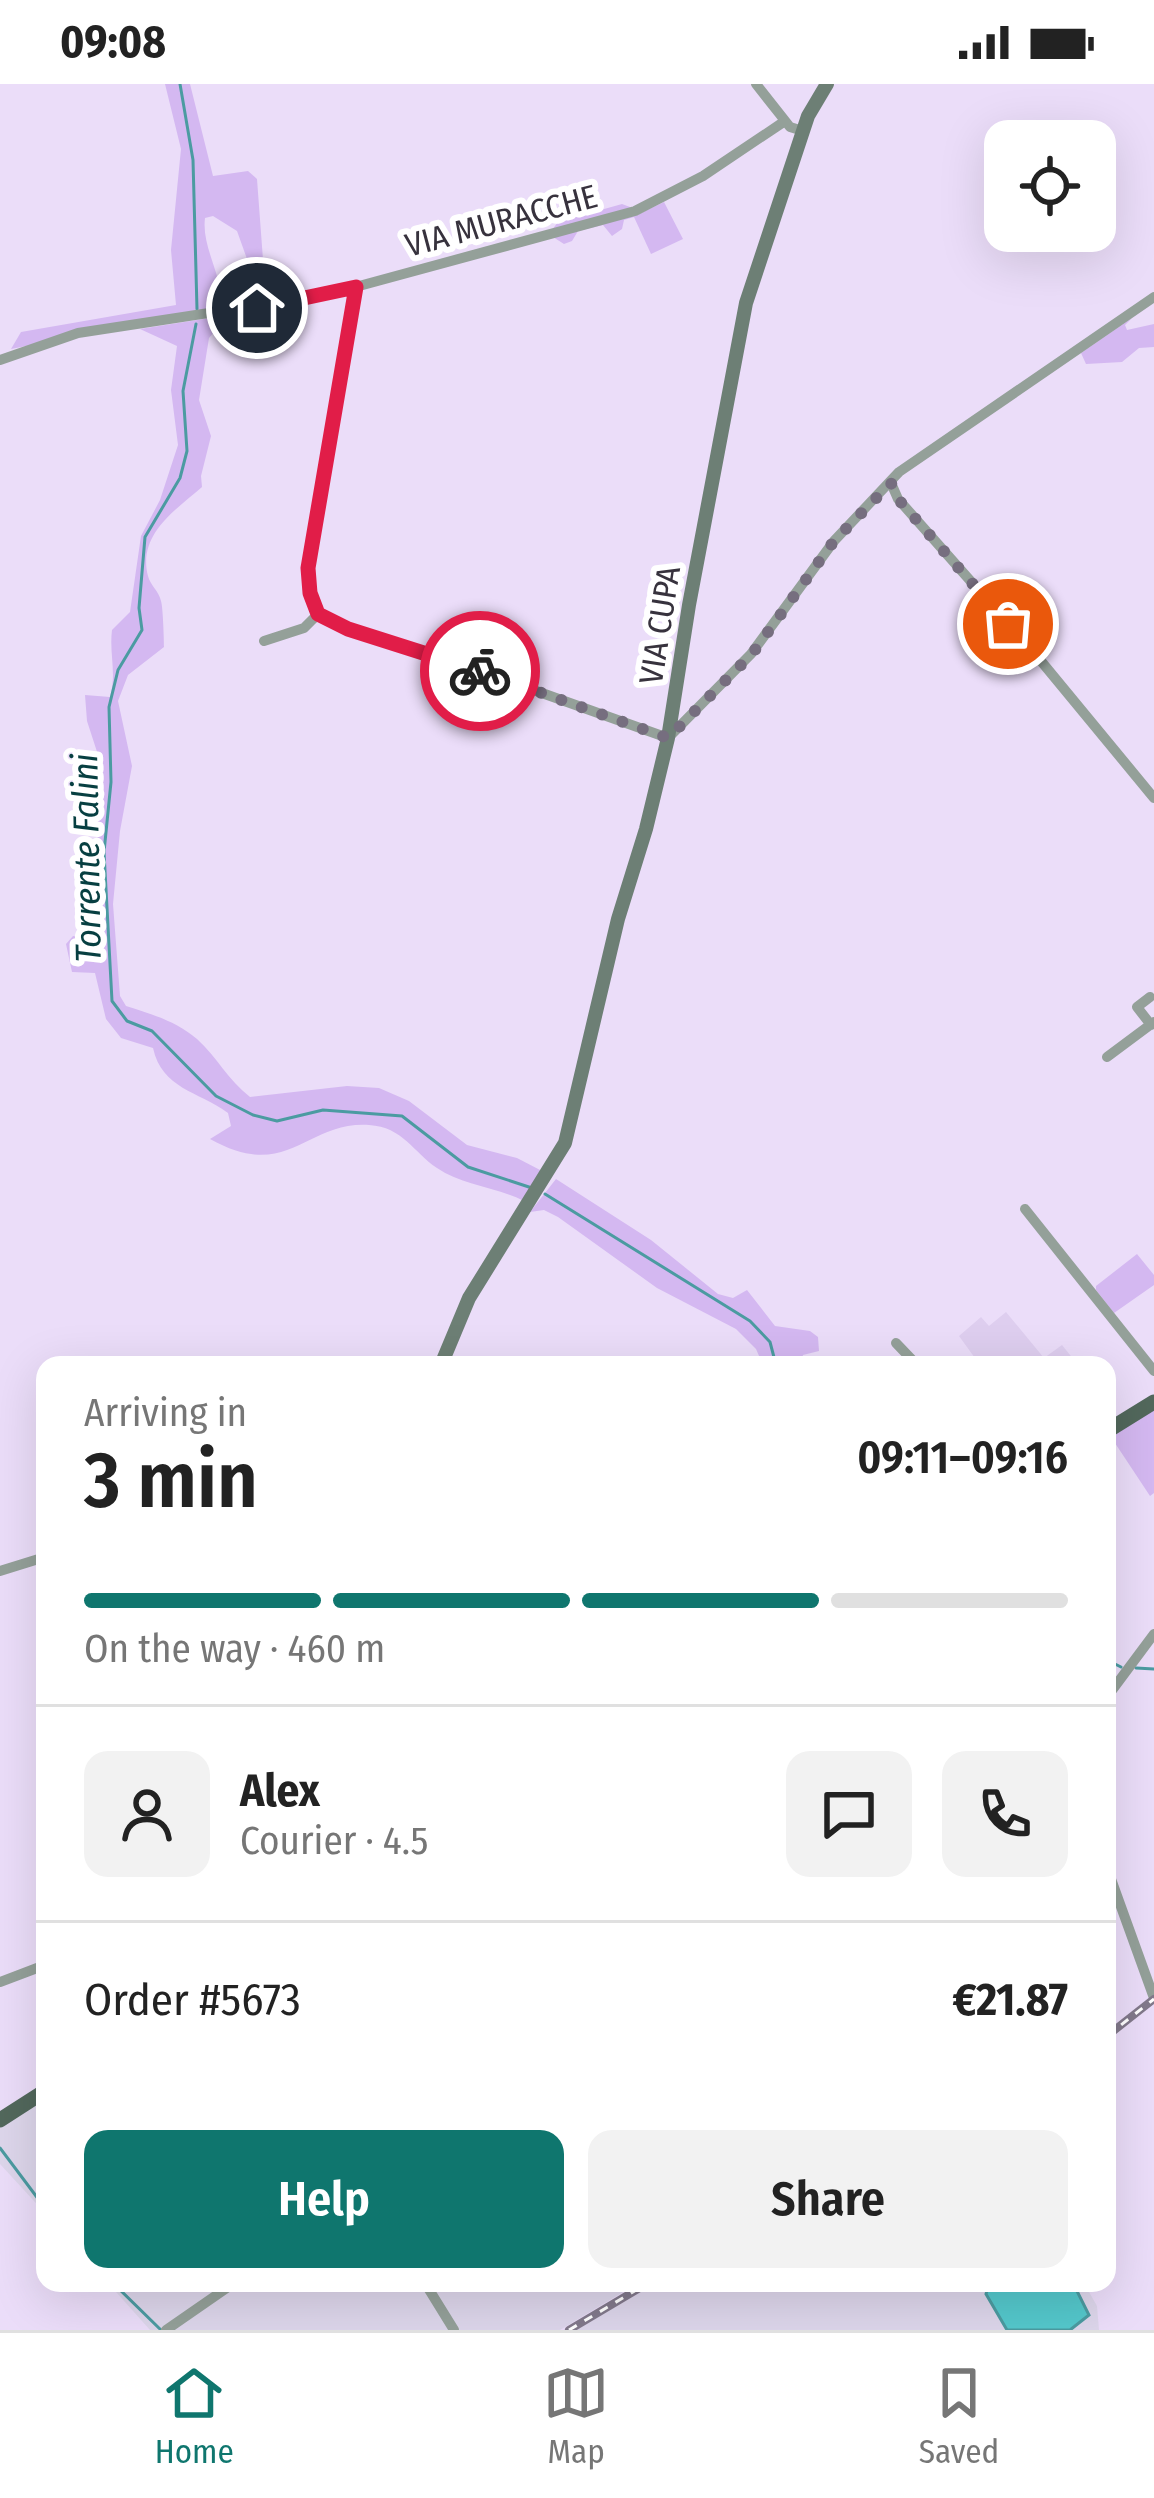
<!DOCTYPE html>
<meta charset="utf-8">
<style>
body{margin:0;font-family:"Fira Sans Condensed",sans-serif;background:#f2f2f2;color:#222;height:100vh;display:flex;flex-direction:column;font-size:45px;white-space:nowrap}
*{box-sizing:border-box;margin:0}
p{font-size:39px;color:#767676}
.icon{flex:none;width:66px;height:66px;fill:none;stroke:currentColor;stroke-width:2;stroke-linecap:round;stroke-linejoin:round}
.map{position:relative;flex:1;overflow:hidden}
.panel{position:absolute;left:36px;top:1272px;width:1080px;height:936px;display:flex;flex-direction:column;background:#fff;border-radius:24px;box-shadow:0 12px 48px #0002}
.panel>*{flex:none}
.fabs{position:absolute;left:984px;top:36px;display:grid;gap:24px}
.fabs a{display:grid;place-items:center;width:132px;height:132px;border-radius:24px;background:#fff;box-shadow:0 12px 48px #0002;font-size:60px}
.pin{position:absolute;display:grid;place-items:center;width:102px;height:102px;color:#fff;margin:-51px;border:6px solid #fff;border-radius:50%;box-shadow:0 3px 12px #0007}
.courier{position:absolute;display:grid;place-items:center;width:120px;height:120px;margin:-60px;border:9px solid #e11d48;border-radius:50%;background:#fff;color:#222;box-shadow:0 3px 15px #0007}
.headline em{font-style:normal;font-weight:600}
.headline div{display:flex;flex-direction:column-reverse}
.headline{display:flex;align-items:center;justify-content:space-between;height:204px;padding:0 48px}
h1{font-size:78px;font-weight:600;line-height:90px}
.bar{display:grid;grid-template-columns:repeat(4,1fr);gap:18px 12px;align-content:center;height:144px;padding:0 48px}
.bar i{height:15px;border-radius:9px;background:#e0e0e0}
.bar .active{background:#0f766e}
.bar p{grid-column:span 4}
.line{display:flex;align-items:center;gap:30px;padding:0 48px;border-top:3px solid #e0e0e0}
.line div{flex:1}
.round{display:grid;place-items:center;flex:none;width:126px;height:126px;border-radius:24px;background:#f2f2f2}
.action{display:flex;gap:24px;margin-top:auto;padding:24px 48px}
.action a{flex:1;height:138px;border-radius:24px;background:#0f766e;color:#fff;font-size:48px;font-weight:600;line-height:138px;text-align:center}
.action a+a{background:#f2f2f2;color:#222}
.status{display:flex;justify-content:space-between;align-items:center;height:84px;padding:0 60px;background:#fff;direction:ltr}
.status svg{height:33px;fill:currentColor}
.dock{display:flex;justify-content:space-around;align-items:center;height:168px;border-top:3px solid #e0e0e0;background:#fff;font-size:33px;color:#767676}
.dock a{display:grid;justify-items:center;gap:6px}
.dock .active{color:#0f766e}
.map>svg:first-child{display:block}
.built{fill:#deceef}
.industrial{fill:#ddd6eb}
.green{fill:#d4b8f1}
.water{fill:#54c8cc;stroke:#4b9ba1;stroke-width:3}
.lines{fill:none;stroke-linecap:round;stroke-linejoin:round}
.stream{stroke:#4b9ba1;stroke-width:3}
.street{stroke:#94a099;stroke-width:10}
.secondary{stroke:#6d7f75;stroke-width:14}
.primary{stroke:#52685c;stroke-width:15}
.rail-casing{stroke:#82798b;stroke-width:8}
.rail{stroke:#fff;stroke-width:3;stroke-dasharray:9;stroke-linecap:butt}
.done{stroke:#766e7f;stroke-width:12;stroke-dasharray:0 21.6}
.route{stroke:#e11d48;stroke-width:15}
.labels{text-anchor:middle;stroke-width:12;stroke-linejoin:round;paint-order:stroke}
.street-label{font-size:33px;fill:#37323d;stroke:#fff}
.water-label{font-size:36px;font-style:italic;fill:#073f41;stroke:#fff}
</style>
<div class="status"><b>09:08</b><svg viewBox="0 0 49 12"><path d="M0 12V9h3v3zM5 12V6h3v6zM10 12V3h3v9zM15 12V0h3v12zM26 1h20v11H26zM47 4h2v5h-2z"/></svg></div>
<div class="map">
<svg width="1154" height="2246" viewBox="0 0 1154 2246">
<rect width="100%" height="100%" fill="#ebddf9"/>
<path class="built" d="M1006 1228 1044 1274 1062 1261 1078 1281H980L959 1252 981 1233 989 1242Z"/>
<path class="industrial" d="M45 2013V2129L0 2080V2041Z
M108 2199H638L560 2246H150Z
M656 2199H1084L1097 2222 1099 2246H576Z"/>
<path class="green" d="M165 0H190L213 92 248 87 257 95 264 189 272 199 293 202 296 211 261 214 237 147 213 132 205 134C201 165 226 196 220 224L11 265 21 248 176 221 171 166 181 65Z
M664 118 683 155 651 170 634 133 624 136 622 145 612 152 603 141 578 147 572 157 564 160 553 153 552 146 558 138 622 120 630 123 635 132Z
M229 231 209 254 199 316 211 352 201 392 202 403C177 425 137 450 148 492 150 501 159 507 161 517 163 523 164 556 164 563L128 591 118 617 132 682 120 747 113 820 120 912 126 922C151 930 176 937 197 955 217 973 228 996 250 1013L347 1002 379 1004 409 1017 467 1061 517 1074 542 1087 524 1117C496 1103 462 1101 437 1084 413 1068 403 1043 369 1041 305 1037 289 1099 210 1055L231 1042 228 1029C198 1007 162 1005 153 964L121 954 106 935 95 889 72 888 66 860 73 852 94 855 100 677 87 637 85 611 110 613C117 589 109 570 112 546L130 528 141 452 160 416 178 361 171 306 177 262 140 245Z
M1132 234 1125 241 1127 246 1154 240V263L1139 264 1122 278 1086 280 1081 269Z
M556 1095 651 1156 718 1210 733 1214 747 1206 775 1242 810 1247 818 1253 819 1267 803 1271 800 1281H763L756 1265 736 1245 657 1204 558 1133 544 1126 530 1128Z
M1137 1170 1154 1191V1201L1114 1229 1096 1206V1202Z
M1154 1324V1409L1150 1412 1111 1353Z"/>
<path class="water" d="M989 2199H1073L1089 2231 1070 2246H1007L986 2210Z"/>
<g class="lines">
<path class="stream" d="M180 0 193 76 197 225
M196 240 183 307 187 367 180 394 145 453 139 524 142 546 118 586 109 623 111 698 104 768 112 917 127 937 152 947 216 1012 253 1031 277 1037 323 1026 402 1032 468 1083 532 1104
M545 1110 750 1237 770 1258 776 1281
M1107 1576 1121 1583
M1136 1584 1154 1585
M0 2064 45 2124
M113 2199 161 2246"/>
<path class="street" d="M756 0 790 43 803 47
M356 203 308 484 310 509 318 530 348 545 430 569 668 654 751 570 834 457 899 388 1154 213
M0 276 78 249 326 211 635 127 703 92 785 37
M891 399 898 415 1036 571 1154 714
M264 557 304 544 318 530
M1150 913 1137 923 1151 941
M1107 973 1154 938
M1025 1125 1154 1287
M896 1259 917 1281
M0 1487 45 1473
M1107 1613 1154 1550
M1107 1784 1154 1914
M0 1898 45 1881
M425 2199 454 2246
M166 2246 234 2199"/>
<path class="secondary" d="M441 1281 469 1214 565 1059 618 835 646 745 668 654 689 521 746 219 808 32 827 0"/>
<path class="primary" d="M1107 1347 1154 1318
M0 2036 45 2007"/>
<g class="rail-casing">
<path id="rail" d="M1107 1952 1154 1915
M569 2246 648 2199"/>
</g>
<use href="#rail" class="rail"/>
</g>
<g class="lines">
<path class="done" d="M480 587 668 654 752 570 834 457 891 399 898 415 1008 540"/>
<path class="route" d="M257 224 356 203 308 484 310 509 318 530 348 545 480 587"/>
</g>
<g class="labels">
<g class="street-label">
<text transform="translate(501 136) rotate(-15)" y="12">VIA MURACCHE</text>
<text transform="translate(659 541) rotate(-81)" y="12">VIA CUPA</text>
</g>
<g class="water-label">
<text transform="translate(86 774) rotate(-91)" y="13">Torrente Falini</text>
</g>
</g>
</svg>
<div class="fabs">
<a><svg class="icon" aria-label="locate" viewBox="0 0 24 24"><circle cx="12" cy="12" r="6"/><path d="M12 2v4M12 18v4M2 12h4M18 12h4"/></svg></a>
</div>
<div class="pin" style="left:1008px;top:540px;background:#ea580c"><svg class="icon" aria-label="bag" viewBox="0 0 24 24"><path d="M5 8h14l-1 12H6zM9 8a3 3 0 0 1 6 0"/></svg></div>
<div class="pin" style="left:257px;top:224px;background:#1f2937"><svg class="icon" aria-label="home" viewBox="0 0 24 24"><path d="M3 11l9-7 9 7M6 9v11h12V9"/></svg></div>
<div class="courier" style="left:480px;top:587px"><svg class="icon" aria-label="bike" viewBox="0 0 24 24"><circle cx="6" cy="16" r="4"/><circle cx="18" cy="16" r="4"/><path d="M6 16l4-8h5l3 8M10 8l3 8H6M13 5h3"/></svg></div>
<section class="panel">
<div class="headline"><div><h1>3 min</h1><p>Arriving in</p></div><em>09:11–09:16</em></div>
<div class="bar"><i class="active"></i><i class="active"></i><i class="active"></i><i></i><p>On the way · 460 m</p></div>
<div class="line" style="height:216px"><a class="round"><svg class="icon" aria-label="person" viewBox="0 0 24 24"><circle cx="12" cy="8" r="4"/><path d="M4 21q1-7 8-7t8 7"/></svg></a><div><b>Alex</b><p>Courier · 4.5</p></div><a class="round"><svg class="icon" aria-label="chat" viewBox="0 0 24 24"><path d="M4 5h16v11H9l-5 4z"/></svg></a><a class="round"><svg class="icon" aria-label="phone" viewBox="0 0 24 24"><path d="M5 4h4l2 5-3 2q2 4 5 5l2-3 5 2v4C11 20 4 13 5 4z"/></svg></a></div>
<div class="line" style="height:156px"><div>Order #5673</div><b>€21.87</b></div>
<div class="action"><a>Help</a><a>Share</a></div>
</section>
</div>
<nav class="dock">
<a class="active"><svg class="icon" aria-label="home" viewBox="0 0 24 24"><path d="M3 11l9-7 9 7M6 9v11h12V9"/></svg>Home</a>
<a><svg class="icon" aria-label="map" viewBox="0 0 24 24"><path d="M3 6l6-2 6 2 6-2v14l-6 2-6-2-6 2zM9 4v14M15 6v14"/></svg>Map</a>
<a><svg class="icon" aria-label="saved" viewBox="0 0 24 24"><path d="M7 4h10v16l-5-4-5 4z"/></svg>Saved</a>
</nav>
